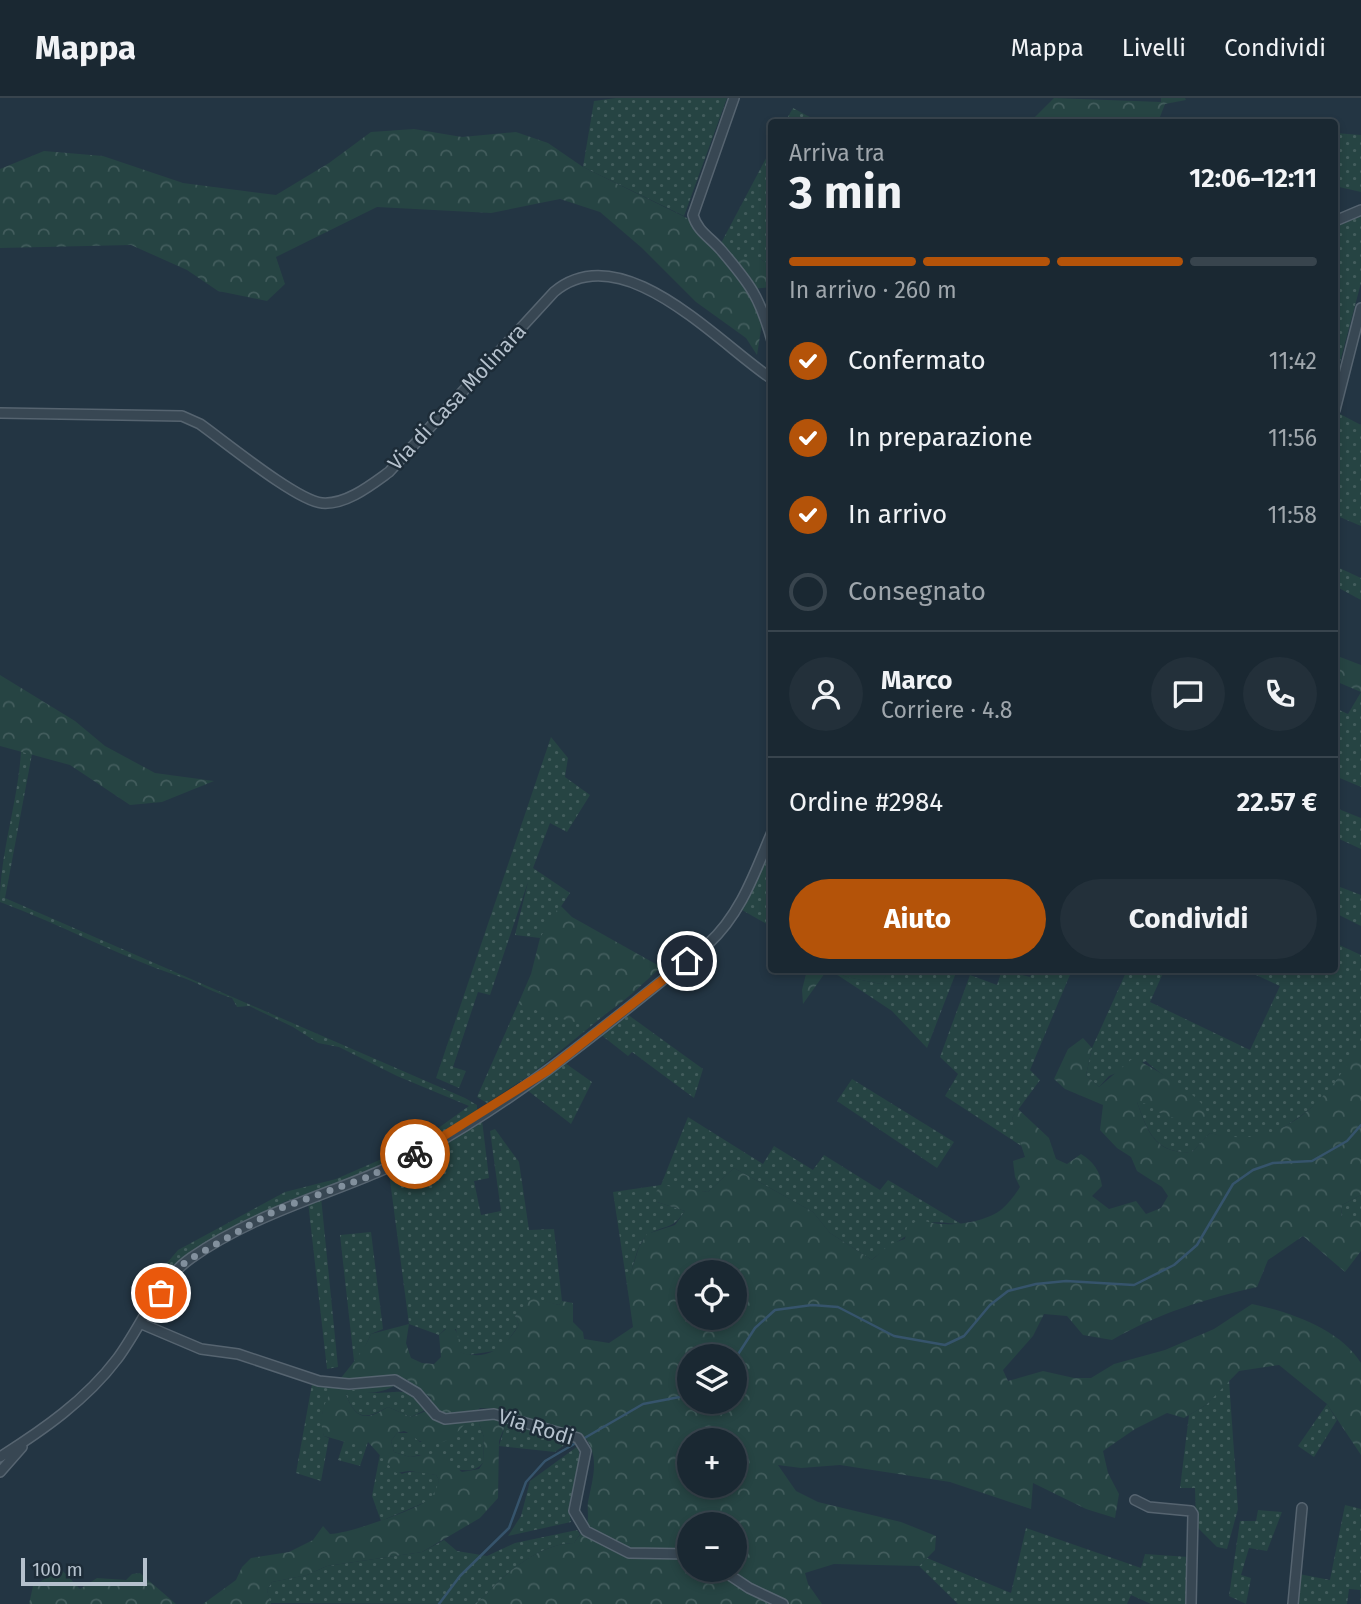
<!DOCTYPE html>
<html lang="it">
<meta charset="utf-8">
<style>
body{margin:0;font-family:"Fira Sans",sans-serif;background:#23303a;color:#f1f3f6;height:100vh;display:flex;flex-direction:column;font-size:26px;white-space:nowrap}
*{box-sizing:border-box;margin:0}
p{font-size:23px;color:#9fa6ac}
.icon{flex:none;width:38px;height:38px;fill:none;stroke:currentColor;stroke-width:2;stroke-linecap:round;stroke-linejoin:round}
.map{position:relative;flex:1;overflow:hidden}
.details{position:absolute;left:768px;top:21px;width:570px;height:854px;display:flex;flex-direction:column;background:#1a2832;border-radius:7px;box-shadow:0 4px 10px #0003,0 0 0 2px #38444d}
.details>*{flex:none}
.buttons{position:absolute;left:677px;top:1162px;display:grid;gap:14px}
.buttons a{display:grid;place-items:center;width:70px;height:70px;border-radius:50%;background:#1a2832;box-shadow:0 4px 10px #0003,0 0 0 2px #38444d;font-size:35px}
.scale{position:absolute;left:21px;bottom:18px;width:126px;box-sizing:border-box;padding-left:7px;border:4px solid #b5c1cd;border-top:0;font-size:19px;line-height:24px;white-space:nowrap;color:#b5c1cd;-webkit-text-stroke:5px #1d2c38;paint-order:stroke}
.pin{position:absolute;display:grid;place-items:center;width:60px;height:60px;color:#fff;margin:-30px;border:4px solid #fff;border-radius:50%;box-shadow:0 2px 7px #0007}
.courier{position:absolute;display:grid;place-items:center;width:70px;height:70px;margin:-35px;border:5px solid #b45309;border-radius:50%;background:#fff;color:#222;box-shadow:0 2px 9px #0007}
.headline em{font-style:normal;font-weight:700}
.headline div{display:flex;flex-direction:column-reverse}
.headline{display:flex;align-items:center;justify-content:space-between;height:119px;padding:0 21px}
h1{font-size:46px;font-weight:700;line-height:52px}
.bar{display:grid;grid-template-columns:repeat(4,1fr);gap:10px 7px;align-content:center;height:84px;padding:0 21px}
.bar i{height:9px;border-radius:5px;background:#38444d}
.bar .active{background:#b45309}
.bar p{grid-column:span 4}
.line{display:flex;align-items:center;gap:18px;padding:0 21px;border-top:2px solid #38444d}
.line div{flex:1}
.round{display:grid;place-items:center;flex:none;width:74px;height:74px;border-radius:37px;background:#23303a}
ol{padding:0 21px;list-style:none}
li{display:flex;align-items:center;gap:21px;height:77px}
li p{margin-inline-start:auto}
li .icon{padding:7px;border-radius:50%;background:#b45309;color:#fff;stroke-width:4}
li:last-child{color:#9fa6ac}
li i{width:38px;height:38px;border:4px solid #38444d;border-radius:50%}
.action{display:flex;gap:14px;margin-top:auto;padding:14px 21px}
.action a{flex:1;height:80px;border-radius:42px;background:#b45309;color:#fff;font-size:28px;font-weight:700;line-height:80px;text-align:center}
.action a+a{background:#23303a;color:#f1f3f6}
header{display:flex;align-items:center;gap:42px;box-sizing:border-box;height:98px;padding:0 35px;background:#1a2832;border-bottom:2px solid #38444d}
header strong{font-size:33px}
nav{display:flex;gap:38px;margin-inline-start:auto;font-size:24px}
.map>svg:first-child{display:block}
.green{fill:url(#green-dots)}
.forest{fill:url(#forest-crowns);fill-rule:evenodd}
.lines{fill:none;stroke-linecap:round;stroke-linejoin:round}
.stream{stroke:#36546c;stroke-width:2.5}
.minor-casing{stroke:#566470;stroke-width:12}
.minor{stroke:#384753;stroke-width:9}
.done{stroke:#82909d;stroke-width:7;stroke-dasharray:0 12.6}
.route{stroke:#b45309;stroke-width:9}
.labels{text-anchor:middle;stroke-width:5;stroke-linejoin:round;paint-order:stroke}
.street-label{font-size:21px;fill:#b5c1cd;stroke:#1d2c38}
</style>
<header>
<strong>Mappa</strong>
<nav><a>Mappa</a><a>Livelli</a><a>Condividi</a></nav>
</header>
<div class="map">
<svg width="1361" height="1506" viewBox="0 0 1361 1506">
<defs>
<pattern id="green-dots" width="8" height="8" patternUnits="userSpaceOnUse" patternTransform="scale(1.75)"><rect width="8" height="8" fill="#264443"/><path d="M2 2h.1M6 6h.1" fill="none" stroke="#435d5d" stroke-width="1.8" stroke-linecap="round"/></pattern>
<pattern id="forest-crowns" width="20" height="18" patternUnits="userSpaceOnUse" patternTransform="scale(1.75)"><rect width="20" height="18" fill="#264443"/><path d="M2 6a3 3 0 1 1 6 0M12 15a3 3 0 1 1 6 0" fill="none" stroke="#435d5d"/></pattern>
</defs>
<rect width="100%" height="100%" fill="#233543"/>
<path class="green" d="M616 0H727L684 118 583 69 594 3Z
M793 10 819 24H785Z
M1335 35 1361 37V94L1335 88Z
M772 49V169L759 160H728L719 149Z
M1361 117V185L1335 283V128Z
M1340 316 1361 327V428L1335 417V334Z
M1335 468 1361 480V502L1335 488Z
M1361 594V689L1335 678V610L1348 616Z
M551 639 568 660 565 679 590 697 567 734 550 725 533 770 570 795 540 840 515 837 528 784 490 897 478 894 453 969 466 973 459 990 436 980Z
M21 653 32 656 5 800 465 1000 477 1007V1014L386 1067 284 1104 188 1157 173 1168 144 1214 141 1213 161 1172 178 1152 285 1094 336 1081 416 1046 469 1008 397 978 339 949 318 945 293 929 249 908 237 909 232 900C213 895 197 884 178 878 118 858 60 826 0 804 0 754 18 705 21 653Z
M1336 710 1361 720V751L1335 739Z
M761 758 772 762V829L742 812Z
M1335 787 1361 797V828L1335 815Z
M1335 845 1361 857C1361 883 1361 919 1361 944 1354 977 1296 1030 1263 1038 1246 1043 1226 1040 1210 1035L1192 1054C1155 1056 1148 1034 1137 1004H1145L1162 1016 1206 1020C1197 992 1166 983 1146 963L1109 978 1099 989 1086 977 1092 950 1127 872 1164 873 1150 904 1250 952 1280 888 1245 872H1335Z
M830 872 847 879 881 886 889 872H957L927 950 892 913Z
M1002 872 1030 879 1033 872H1072L1030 972 1040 982 1012 1020 1023 1049 945 998 958 976 940 959 970 877 997 887Z
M518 906 595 921 617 907 533 975 487 1005 477 999Z
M627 916 703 971 694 1000 632 954 628 958 600 936Z
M565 965 592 984 571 1026 527 992Z
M852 981 954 1044 937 1070 837 1003Z
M688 1019 763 1066 774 1048 813 1072 824 1057 880 1092 888 1082 961 1126C951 1126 936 1122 927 1126 919 1129 877 1156 872 1162L830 1135 813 1114 734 1070 708 1094 690 1092 657 1104 685 1113C671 1133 666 1126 649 1136 636 1144 633 1173 627 1187L613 1094 661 1087Z
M482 1022 489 1080 474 1083 481 1117 501 1113 490 1033 495 1031 519 1064 529 1132 554 1131 562 1203 559 1207 532 1200 515 1218 519 1227 501 1252 468 1257 459 1254 456 1231H445L439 1237 409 1226 389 1075 441 1048Z
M1361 1097V1122H1341L1342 1107Z
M321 1099 338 1269 327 1271 308 1104Z
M371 1134 383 1231 371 1236 361 1257 354 1263 340 1137Z
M1229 1282 1238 1411 1227 1451 1217 1449 1196 1428 1195 1390H1180L1189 1317 1206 1307Z
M312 1286 336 1290C323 1307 319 1317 324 1338L329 1340 321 1383 296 1375Z
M349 1291C358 1292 369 1295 378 1295 404 1294 407 1289 427 1311L411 1319 388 1309C366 1321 357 1323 346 1297Z
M1327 1306 1337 1322 1314 1359 1298 1348Z
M468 1320 484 1321 479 1325 484 1339 483 1365C467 1383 437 1363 419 1357L410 1359 394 1354 391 1343 397 1335H410L420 1344 459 1331Z
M501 1322 568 1340 567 1345 555 1354 499 1348 505 1328Z
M344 1343 368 1344 360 1368 338 1362Z
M578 1348C584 1376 564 1399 571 1424L508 1438 521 1418 530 1383Z
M380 1356 392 1370 402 1376C411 1372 426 1375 436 1377L439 1382 437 1392 428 1403 381 1423 372 1398Z
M1345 1407 1361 1411V1506L1360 1492 1349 1491 1347 1506H1297L1299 1476 1330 1482Z
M1258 1412 1282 1414 1267 1453 1249 1450 1241 1477 1251 1480 1246 1506 1229 1498 1240 1423H1256Z
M1026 1430 1141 1470 1145 1456 1189 1459 1188 1506H1151L1131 1497 1127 1506H958L919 1468 927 1460 1011 1495Z
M577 1432 580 1436 574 1445C547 1445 517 1466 498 1484 488 1493 485 1500 474 1506L270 1505 267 1492 272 1484 307 1477 327 1468 422 1454 444 1442 457 1453 487 1458 515 1445Z"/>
<path class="forest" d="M1054 0 1161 4V0H1185L1186 2 1165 6 1158 24H1030Z
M414 31 462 39 516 34 548 45 583 69 693 123 728 160H759L772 169V189L753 191 763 219 757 257 746 240 696 204 642 150 600 114 560 101 491 115 377 109 276 159 285 186 267 203 218 193 187 172 131 147 0 150V71L44 53 103 58 183 85 276 97 329 65 371 34Z
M1335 557 1361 567V594L1335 583Z
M0 577 75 623 105 648 155 675 214 683 162 704 130 707 70 667 0 648Z
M560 807 572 819 661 869C642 886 607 923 581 925 574 926 527 909 518 906L531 876 540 840Z
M807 872H827L803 906 802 892Z
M831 872H889L881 886 847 879Z
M1083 940 1092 950 1086 977 1099 989 1132 961C1145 963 1192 994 1201 1005 1204 1009 1205 1016 1206 1020 1192 1024 1175 1022 1162 1016 1152 1011 1148 1004 1137 1004 1148 1035 1155 1056 1192 1054L1210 1035C1283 1055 1327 1002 1361 945V1097L1342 1107 1341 1122H1361V1153L1345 1174 1303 1138 1268 1162 1257 1189C1205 1201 1159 1215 1112 1242L1083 1237 1067 1218 1044 1216 1033 1238 1003 1272 1008 1283 1043 1273 1074 1280H1091L1114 1266 1165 1252 1214 1231 1252 1206C1290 1214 1340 1231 1361 1265V1357L1327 1306 1279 1267 1239 1273 1206 1307 1184 1320 1167 1315 1135 1331 1103 1353 1108 1375 1119 1396 1115 1420 1086 1411 1033 1385 1031 1411 950 1384 840 1367 801 1370 778 1367 796 1393 818 1404 901 1424 936 1438 935 1452 919 1468 834 1466 805 1475 808 1486 822 1506H474C485 1500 488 1493 498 1484 517 1466 547 1445 574 1445 578 1439 584 1432 587 1426 589 1419 587 1411 588 1404 593 1379 601 1356 582 1336L494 1311 480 1310C459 1328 454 1351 423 1344 416 1343 411 1335 404 1333L397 1335 391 1343 394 1354 410 1359 437 1355 462 1374 479 1371 483 1365 484 1339 479 1325 484 1321 501 1322 505 1328 499 1343 498 1400 480 1420 422 1454 327 1468 307 1477 272 1484 267 1492 271 1506H203L236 1482 242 1469 251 1460 289 1454 313 1442 323 1428 330 1436C347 1436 409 1414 425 1404 432 1400 437 1391 439 1382L436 1377 409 1373 396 1375 368 1344 349 1345 324 1338C310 1298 358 1270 371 1236L409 1226 406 1245 411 1260 422 1265 434 1266 441 1259 439 1237 452 1226 458 1237 460 1254C486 1264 506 1249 519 1227L515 1218 532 1199 559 1207 562 1203 573 1205V1224L583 1234 584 1241 609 1245 633 1229 627 1187 639 1149 647 1136 675 1127 685 1113 657 1104 655 1095 661 1087 708 1094 734 1070 813 1114 830 1135 872 1162 890 1146 905 1141 907 1129 920 1121C940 1131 984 1126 1002 1111 1009 1105 1015 1097 1020 1089L1015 1079 1013 1063 1025 1059 1012 1020 1018 1011 1049 1040 1056 1061 1067 1066 1081 1056C1094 1064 1100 1073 1102 1088L1092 1098 1109 1111 1136 1103 1146 1116 1161 1110 1168 1098 1162 1089 1137 1073 1131 1059 1117 1050 1100 1032 1103 1007 1065 991 1054 981 1068 951ZM690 1174H735V1220H690ZM690 1258H735V1304H690ZM406 1281 431 1300 426 1313 411 1319 388 1309C366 1323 356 1322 346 1297L350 1291C374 1298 386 1294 406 1281ZM690 1342H735V1388H690ZM690 1426H735V1472H690Z
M61 1471 80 1491 97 1480 126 1482 132 1476 140 1475 176 1506H29L33 1488Z"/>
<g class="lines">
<path class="stream" d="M735 1261 755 1230 775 1212 812 1207 838 1209 894 1238 945 1247 964 1238 990 1207 1008 1193 1036 1186 1066 1183 1134 1187 1174 1167 1197 1147 1233 1086 1253 1072 1273 1065 1312 1063 1347 1043 1361 1027
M439 1506 460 1478 509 1430 526 1384 545 1363 643 1306 690 1297"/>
<g class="minor-casing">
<path id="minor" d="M734 0 693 117C697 133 711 140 721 152 750 186 760 199 772 243
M1335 123 1361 112
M1335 312 1361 210
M0 315 182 318 200 326C224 343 297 403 322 405 346 407 371 387 389 374L554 194C622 137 718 245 772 281
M142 1226 201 1251 238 1256 319 1283 349 1286 395 1282 417 1295 436 1317 445 1321 494 1316 578 1340 586 1353 574 1413 586 1433 629 1455 690 1456
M0 1359C43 1332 86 1302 117 1261 141 1229 158 1183 191 1160 265 1108 349 1093 426 1051 528 995 617 918 708 846 741 816 755 774 772 734
M0 1374 22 1349
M1135 1402 1149 1409 1191 1413 1193 1416 1191 1506
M722 1472 749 1490 783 1506
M1293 1506 1302 1410"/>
</g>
<use href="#minor" class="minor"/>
</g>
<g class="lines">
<path class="done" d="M161 1195 178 1170 190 1161 278 1111 368 1079 415 1056"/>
<path class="route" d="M415 1056 547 973 687 863"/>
</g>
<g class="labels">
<g class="street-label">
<text transform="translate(457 299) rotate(-47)" y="7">Via di Casa Molinara</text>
<text transform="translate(536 1329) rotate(17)" y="7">Via Rodi</text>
</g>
</g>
</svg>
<div class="buttons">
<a><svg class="icon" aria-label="locate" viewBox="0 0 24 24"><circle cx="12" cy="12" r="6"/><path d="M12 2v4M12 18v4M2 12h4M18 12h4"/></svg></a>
<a><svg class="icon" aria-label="layers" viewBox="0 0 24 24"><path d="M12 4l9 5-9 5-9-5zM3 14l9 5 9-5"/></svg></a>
<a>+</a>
<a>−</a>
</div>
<div class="scale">100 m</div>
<div class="pin" style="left:161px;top:1195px;background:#ea580c"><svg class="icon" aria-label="bag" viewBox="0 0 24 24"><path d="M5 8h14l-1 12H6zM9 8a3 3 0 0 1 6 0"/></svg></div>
<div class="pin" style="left:687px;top:863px;background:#1f2937"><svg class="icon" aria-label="home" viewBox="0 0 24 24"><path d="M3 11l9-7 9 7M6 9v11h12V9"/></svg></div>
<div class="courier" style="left:415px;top:1056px"><svg class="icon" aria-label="bike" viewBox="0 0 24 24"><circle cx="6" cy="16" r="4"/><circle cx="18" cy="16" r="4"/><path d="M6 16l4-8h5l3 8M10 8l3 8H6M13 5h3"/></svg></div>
<section class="details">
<div class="headline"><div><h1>3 min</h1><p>Arriva tra</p></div><em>12:06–12:11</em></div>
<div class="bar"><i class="active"></i><i class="active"></i><i class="active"></i><i></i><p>In arrivo · 260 m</p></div>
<ol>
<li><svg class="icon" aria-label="check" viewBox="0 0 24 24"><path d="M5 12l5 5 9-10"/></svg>Confermato<p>11:42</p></li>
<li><svg class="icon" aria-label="check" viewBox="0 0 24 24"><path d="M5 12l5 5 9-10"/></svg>In preparazione<p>11:56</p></li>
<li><svg class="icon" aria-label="check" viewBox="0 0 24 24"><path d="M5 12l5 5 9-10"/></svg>In arrivo<p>11:58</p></li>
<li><i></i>Consegnato</li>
</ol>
<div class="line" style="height:126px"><a class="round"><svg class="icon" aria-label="person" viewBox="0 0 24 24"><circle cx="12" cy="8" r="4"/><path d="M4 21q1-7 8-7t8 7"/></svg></a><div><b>Marco</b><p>Corriere · 4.8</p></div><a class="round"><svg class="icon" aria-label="chat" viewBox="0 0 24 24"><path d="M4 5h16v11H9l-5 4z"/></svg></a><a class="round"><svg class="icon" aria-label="phone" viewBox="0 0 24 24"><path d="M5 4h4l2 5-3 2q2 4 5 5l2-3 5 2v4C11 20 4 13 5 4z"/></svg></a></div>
<div class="line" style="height:91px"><div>Ordine #2984</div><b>22.57 €</b></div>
<div class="action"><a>Aiuto</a><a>Condividi</a></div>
</section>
</div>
